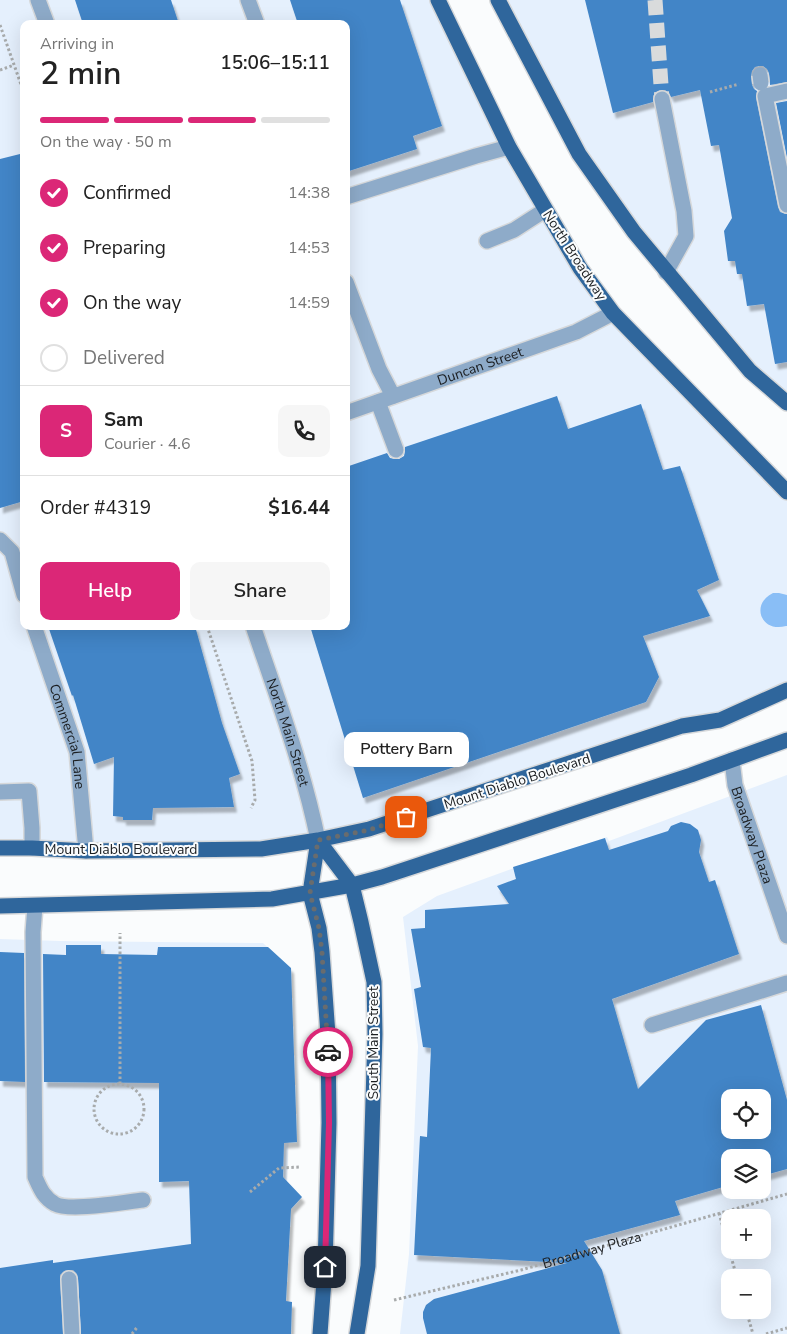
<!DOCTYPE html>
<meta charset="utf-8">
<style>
body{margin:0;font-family:"Nunito Sans",sans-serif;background:#f6f6f6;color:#222;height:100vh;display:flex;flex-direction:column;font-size:19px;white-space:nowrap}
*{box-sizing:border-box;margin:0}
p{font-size:16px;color:#767676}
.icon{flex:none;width:28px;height:28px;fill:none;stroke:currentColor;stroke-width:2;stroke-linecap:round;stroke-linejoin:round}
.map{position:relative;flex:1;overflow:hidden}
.details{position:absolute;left:20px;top:20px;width:330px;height:610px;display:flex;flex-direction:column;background:#fff;border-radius:10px;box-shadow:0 5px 20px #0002}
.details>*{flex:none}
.buttons{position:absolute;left:721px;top:1089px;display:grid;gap:10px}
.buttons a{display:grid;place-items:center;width:50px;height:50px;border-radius:10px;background:#fff;box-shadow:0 5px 20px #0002;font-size:25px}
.pin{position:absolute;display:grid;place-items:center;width:42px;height:42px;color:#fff;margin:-21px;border-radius:10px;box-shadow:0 2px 8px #0006}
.courier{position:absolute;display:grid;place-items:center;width:50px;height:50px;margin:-25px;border:4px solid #db2777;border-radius:50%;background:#fff;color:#222;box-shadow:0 1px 6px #0007}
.bubble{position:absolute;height:35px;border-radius:10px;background:#fff;box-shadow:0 5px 20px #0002;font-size:16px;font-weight:600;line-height:35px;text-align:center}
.summary em{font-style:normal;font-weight:600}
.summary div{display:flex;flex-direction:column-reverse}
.summary{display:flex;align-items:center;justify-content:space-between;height:85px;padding:0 20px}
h1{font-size:32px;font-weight:600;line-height:38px}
.bar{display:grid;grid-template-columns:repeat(4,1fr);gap:8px 5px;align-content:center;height:60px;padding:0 20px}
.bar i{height:6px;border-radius:4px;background:#e0e0e0}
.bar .selected{background:#db2777}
.bar p{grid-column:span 4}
.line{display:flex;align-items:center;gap:12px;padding:0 20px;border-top:1px solid #e0e0e0}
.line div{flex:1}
.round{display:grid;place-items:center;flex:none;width:52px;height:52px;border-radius:10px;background:#f6f6f6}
ol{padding:0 20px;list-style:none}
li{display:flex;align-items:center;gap:15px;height:55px}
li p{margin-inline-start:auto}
li .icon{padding:5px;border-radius:50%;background:#db2777;color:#fff;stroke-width:4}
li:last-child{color:#767676}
li i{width:28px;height:28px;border:2px solid #e0e0e0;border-radius:50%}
.cta{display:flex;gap:10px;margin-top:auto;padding:10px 20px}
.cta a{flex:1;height:58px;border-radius:10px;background:#db2777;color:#fff;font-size:20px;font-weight:600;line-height:58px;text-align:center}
.cta a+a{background:#f6f6f6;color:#222}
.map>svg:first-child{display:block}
.built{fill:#e5f0fd;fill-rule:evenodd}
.water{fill:#89bef6}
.building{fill:#4285c7;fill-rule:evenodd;filter:url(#shadow)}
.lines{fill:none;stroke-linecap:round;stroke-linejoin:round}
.minor-tunnel{stroke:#d9dbdc;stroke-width:15;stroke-dasharray:15 8;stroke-linecap:butt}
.minor-casing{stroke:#d6d8da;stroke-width:18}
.major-casing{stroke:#d6d8da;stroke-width:18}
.path{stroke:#a8abac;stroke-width:3;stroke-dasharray:2.5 2.5;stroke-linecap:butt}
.minor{stroke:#8eabc9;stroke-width:15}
.major{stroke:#2f669c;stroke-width:15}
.minor-bridge-casing{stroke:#d6d8da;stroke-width:18;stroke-linecap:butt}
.minor-bridge{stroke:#8eabc9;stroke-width:15}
.done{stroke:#696c6e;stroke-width:5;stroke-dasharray:0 9}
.route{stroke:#db2777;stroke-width:6}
.labels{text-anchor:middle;stroke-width:4;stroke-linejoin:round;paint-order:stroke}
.street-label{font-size:14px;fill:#1b1e21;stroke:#fafcfd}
</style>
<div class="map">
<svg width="787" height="1334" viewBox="0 0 787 1334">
<defs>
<filter id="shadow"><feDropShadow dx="3" dy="5.5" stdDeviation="1" flood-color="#0004"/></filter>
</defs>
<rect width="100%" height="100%" fill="#fafcfd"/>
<path class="built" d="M0 0H438L580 268 787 492V690L720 720 318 840 0 848ZM24 24H346V626H24Z
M498 0H787V403L750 371 579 154Z
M787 775V1334H400L409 1254 418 1046 403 917 437 896 514 868 607 837 609 841ZM730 1098H762V1130H730ZM730 1158H762V1190H730ZM730 1218H762V1250H730ZM730 1278H762V1310H730Z
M0 939 60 941 263 943 284 963 291 1081 281 1334H0Z"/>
<path class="water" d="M773 593H779L787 595V626H786C761 633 750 604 773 593Z"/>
<path class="building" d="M75 0H171L179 24H83Z
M290 0H400L442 126 413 136 417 149 346 172V24H298Z
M585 0H787V82L770 85 769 73 767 69 763 66H759L755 67 752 71 751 76 752 85 754 89 757 91 756 98 778 207 780 212 787 214V362L775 364 764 304 747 306 742 274H737L735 261H728L724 231 732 218 719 145 711 146 700 90 671 97 669 93 665 90H660L656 92 653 96V102L613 113Z
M787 101V158L776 103Z
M24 153V501L0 508V159Z
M557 396 568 429 641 404 663 470 680 466 719 580 697 590 710 616 643 636 659 677 646 702 363 798 310 626H346V467L387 453 390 458 395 459H399L404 456 405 451V447Z
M48 626H195L222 723 240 774 229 778 234 807 153 808 152 820H123V817L113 816 114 757 94 764 73 695 72 696Z
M681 822 690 824 698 830 701 840 699 852 709 882 715 880 739 954 612 999 638 1089 706 1020 761 1005 787 1100V1169L762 1176V1158H730V1185L675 1201 680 1215 584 1241 602 1270 620 1334H427L423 1318V1312L426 1305 434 1299 567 1263 414 1255 420 1136 427 1137 431 1048 423 1047 414 989 421 987 411 929 425 928V910L509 904 497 886 516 879 513 867 605 838 609 850 668 831 671 826ZM730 1098H762V1130H730Z
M66 945H101V954L157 955 158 947H268L291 968 297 1142 284 1143 283 1177 302 1197 291 1209 286 1301 292 1302 291 1334H81L78 1278 77 1274 73 1270H69L64 1271 60 1275V1279L63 1334H0V1268L53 1260V1263L191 1244 189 1181 159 1182V1083L44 1082 43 954 66 955Z
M0 952 24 953 25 1082 0 1081Z"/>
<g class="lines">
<path class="minor-tunnel" d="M655 0 662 99"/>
<g class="minor-casing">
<g id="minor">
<path d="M38 0 47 24"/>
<path d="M248 0 257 24"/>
<path d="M787 91 765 96 787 205"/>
<path d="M662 99 684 211 686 236 666 272"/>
<path d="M346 197 476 156 509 147"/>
<path d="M487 241 514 230 545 210"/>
<path d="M346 282 379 369 393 396"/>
<path d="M378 402 396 450"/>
<path id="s2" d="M346 413 576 332 613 313"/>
<path d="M0 540 12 552 24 595"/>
<path id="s3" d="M34 626 77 752 86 851"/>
<path id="s4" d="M253 626C277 697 303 767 318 840"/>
<path id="s5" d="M732 760 735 785 787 936"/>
<path d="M0 792 29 791 32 828V848"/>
<path d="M35 906 33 932 35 1177C40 1188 43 1197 55 1204 70 1212 124 1202 143 1200"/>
<path d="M652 1025 787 983"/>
<path d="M69 1279 72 1334"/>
</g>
</g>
<g class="major-casing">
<path id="major" d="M438 0 509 147 580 268 613 313 787 492
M498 0 579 154 634 232 750 371 787 403
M318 840 352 885 361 922 374 982 375 1034 368 1266 357 1334
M318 840 310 893 319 928 322 952 328 1035 329 1123 325 1267 320 1334
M0 848H32L86 851 261 849 318 840 369 829 682 726 720 720 787 690
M0 906 272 899 352 885 382 877 691 775 787 740"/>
</g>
<g class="path">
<path d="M0 25 24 93"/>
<path d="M0 70 14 65"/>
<path d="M710 92 739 84"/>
<path d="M207 626 252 761 255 800 251 808"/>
<path d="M120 1084V933"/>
<circle cx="119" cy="1109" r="25"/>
<path d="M250 1192 279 1168 301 1167"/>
<path d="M719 1213 737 1278"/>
<path id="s1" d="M394 1300 521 1270 787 1194"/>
<path d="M746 1310 753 1334"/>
<path d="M132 1334 138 1326"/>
<path d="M766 1334 787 1328"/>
</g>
<use href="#minor" class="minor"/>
<use href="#major" class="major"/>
<g class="minor-bridge-casing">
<path id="minor-bridge" d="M760 75 761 83"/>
</g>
<use href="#minor-bridge" class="minor-bridge"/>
</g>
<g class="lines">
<path class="done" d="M328 1052 322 952 319 928 310 893 318 840 369 830 406 817"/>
<path class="route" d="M325 1267 329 1123 328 1052"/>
</g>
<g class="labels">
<g class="street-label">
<text transform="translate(575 255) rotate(57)" y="5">North Broadway</text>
<text dy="5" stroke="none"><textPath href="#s2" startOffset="142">Duncan Street</textPath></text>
<text dy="5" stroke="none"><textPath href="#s4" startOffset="112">North Main Street</textPath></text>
<text dy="5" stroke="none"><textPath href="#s3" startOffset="116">Commercial Lane</textPath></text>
<text transform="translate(517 781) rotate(-18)" y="5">Mount Diablo Boulevard</text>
<text dy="5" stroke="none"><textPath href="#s5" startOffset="78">Broadway Plaza</textPath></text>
<text x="121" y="854">Mount Diablo Boulevard</text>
<text transform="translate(373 1043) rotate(-90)" y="5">South Main Street</text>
<text dy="5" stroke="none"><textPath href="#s1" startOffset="204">Broadway Plaza</textPath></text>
</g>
</g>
</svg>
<div class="buttons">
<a><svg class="icon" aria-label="locate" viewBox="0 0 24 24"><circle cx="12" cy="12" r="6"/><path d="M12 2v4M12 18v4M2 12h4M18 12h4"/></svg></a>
<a><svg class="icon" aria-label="layers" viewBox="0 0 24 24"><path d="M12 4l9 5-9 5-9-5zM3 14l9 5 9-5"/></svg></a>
<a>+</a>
<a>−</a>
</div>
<div class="pin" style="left:406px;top:817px;background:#ea580c"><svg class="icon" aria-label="bag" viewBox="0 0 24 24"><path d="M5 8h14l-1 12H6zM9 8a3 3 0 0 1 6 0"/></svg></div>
<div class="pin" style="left:325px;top:1267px;background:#1f2937"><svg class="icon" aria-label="home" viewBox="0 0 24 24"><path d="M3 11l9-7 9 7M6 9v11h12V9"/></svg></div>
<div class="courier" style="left:328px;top:1052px"><svg class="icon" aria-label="car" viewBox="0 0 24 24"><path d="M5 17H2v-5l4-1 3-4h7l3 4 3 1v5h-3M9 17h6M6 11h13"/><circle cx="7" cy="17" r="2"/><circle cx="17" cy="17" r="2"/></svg></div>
<div class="bubble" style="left:344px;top:732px;width:125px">Pottery Barn</div>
<section class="details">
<div class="summary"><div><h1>2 min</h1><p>Arriving in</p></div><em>15:06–15:11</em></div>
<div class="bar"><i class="selected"></i><i class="selected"></i><i class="selected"></i><i></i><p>On the way · 50 m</p></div>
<ol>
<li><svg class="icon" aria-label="check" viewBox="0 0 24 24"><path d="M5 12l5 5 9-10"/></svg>Confirmed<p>14:38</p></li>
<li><svg class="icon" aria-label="check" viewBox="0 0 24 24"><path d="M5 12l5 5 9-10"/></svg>Preparing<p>14:53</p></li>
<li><svg class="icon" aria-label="check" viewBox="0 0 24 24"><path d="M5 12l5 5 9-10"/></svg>On the way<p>14:59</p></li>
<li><i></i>Delivered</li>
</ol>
<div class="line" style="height:90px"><b class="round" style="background:#db2777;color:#fff">S</b><div><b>Sam</b><p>Courier · 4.6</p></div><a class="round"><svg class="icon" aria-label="phone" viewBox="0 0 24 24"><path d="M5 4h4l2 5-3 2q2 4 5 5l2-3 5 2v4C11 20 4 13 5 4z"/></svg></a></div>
<div class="line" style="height:65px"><div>Order #4319</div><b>$16.44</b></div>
<div class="cta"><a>Help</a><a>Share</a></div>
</section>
</div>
